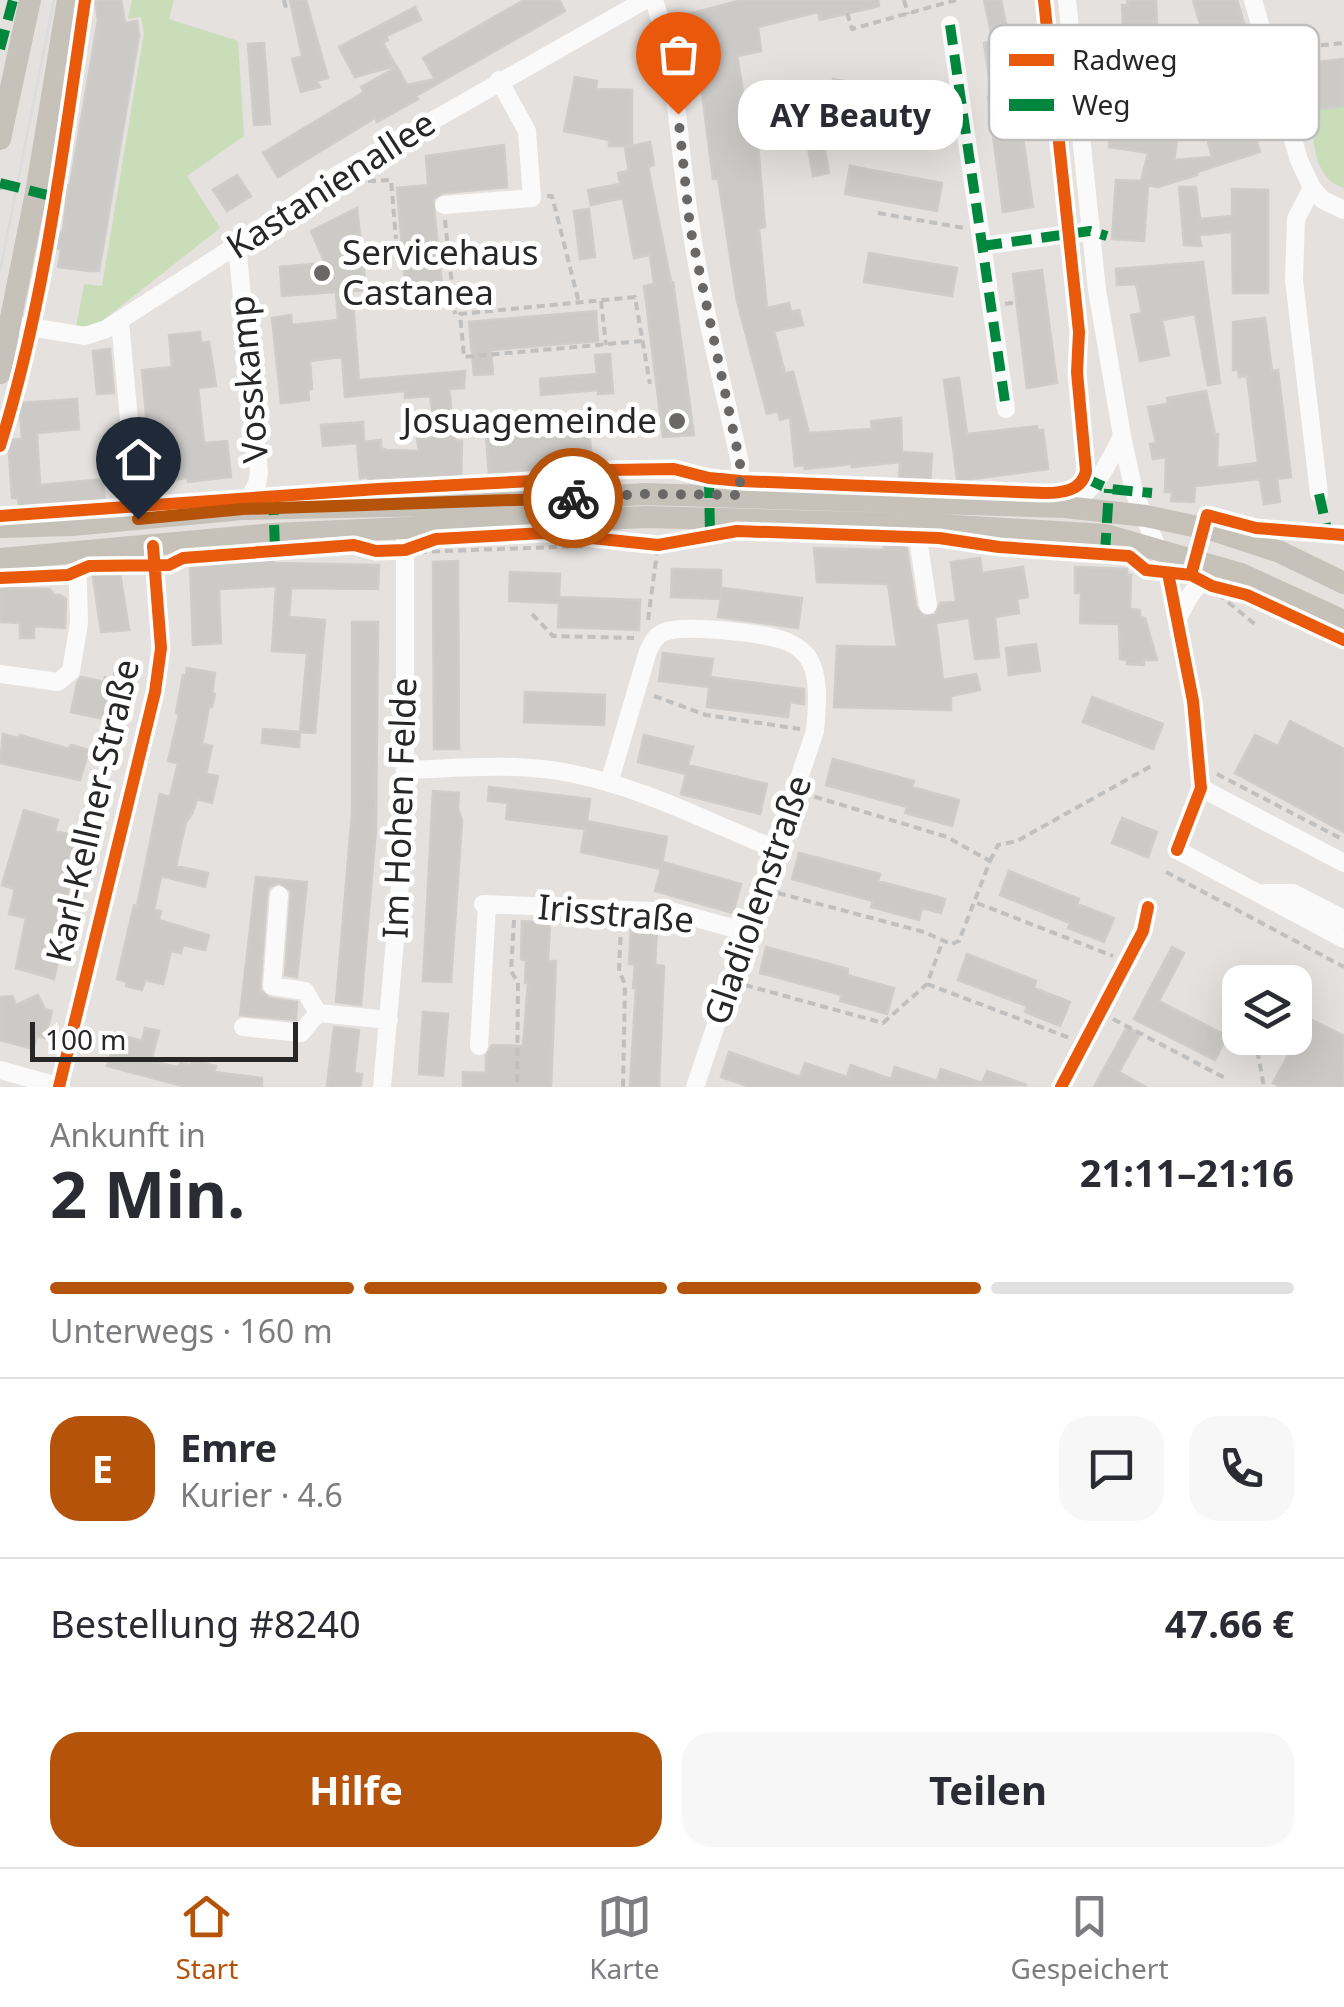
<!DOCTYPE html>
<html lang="de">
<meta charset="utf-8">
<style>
body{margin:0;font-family:"Noto Sans",sans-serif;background:#f7f7f7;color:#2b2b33;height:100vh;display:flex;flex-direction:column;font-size:38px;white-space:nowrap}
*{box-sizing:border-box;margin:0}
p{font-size:32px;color:#7c7c81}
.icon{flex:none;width:55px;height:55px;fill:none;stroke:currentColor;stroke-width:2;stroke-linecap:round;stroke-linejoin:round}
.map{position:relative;height:1087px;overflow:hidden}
.details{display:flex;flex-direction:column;background:#fff;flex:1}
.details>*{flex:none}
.buttons{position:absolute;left:1222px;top:965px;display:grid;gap:20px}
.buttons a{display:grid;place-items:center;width:90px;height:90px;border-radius:20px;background:#fff;box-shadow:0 10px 40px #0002;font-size:50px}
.scale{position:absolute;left:30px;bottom:25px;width:268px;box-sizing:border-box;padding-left:10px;border:5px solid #272727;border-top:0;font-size:28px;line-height:35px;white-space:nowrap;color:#272727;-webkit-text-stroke:8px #fff;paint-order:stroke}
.pin{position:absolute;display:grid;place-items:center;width:85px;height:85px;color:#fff;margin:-102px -42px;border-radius:50% 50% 50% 0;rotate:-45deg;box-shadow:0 0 10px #0007}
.pin .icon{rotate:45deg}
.courier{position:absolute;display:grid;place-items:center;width:100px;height:100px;margin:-50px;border:8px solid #b45309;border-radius:50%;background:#fff;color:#222;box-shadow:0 2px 12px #0007}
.bubble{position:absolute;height:70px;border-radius:30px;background:#fff;box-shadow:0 10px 40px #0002;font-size:32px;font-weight:700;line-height:70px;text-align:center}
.head em{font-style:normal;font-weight:700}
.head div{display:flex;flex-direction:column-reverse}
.head{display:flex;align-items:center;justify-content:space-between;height:170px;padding:0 50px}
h1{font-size:65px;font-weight:700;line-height:75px}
.bar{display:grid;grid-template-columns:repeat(4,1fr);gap:15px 10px;align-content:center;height:120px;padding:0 50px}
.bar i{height:12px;border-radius:8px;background:#e1e1e2}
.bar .on{background:#b45309}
.bar p{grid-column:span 4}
.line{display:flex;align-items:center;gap:25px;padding:0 50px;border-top:2px solid #e1e1e2}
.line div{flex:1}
.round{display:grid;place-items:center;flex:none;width:105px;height:105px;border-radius:30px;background:#f7f7f7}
.primary-button{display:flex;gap:20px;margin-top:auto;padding:20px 50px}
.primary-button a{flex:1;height:115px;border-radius:30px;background:#b45309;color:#fff;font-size:40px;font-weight:700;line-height:115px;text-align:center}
.primary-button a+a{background:#f7f7f7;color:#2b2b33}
.menu{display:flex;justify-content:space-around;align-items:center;height:140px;border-top:2px solid #e1e1e2;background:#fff;font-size:28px;color:#7c7c81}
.menu a{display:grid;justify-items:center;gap:5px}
.menu .on{color:#b45309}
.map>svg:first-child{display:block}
.green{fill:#caddb9}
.building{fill:#cccac7;stroke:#cfcdca;stroke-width:2.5}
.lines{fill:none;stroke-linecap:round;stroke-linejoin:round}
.path{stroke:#c1c0c0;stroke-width:4;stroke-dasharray:8 5;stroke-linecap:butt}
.minor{stroke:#fbfafa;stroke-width:18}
.major{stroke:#c6c2b9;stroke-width:22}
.tram{stroke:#dcdcdd;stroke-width:2.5}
.quiet{stroke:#00873e;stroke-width:10;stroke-dasharray:20 10;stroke-linecap:butt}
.cycleway-casing{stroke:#fff;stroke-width:19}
.cycleway{stroke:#e8590c;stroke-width:12}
.done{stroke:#696867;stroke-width:10;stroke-dasharray:0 18}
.route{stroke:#b45309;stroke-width:12}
.poi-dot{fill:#696867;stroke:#fff;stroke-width:4}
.labels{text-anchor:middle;stroke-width:10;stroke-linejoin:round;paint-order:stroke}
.street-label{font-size:35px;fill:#272727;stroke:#fff}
.poi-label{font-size:35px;fill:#272727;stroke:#fff;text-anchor:start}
.key{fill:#fff;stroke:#bebebe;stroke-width:2.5}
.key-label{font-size:28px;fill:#272727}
</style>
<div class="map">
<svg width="1344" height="1087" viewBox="0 0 1344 1087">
<rect width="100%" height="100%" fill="#e4e1de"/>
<path class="green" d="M132 0H174L169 19 238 41 244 136 187 176 220 228 97 325 76 327 84 284 102 286 144 33 141 17 128 19Z
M1344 106V188C1312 179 1313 136 1311 110Z"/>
<path class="building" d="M95 0H121L125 23 137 21 139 35 99 271H89L58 267 61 249 57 248 61 232 63 233 68 185H70L98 20Z
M290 0H306L328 78 316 81 320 87 301 92 292 59 302 56Z
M524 0H559L565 11 416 96 418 99 377 122 375 118 278 177 263 153 364 92 361 87 397 67 407 85 435 79 423 58Z
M742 0H878L879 6 820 20 818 12 758 27 761 51 737 56 752 145H758L765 227 759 228 767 308 789 303 791 312 799 310 803 325 774 331 785 373 793 372 809 433 872 429 871 421 901 418 902 452 932 454 930 484 899 483 900 462 852 467V464L805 469 804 465 795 466 790 417 780 420 778 411 767 414 737 301 718 178 713 179 702 92 699 93 696 68H699L685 15Z
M984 0H1001L1009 39 1014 38 1022 95 1017 96 1033 207 1003 212 988 97 992 96 984 43 993 41Z
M1127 0H1156L1158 50H1169L1171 83 1142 84 1141 63 1125 64 1122 5H1128Z
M1193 0H1237L1246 30 1237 32 1258 112 1250 115 1260 152 1197 172V175L1158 187 1148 185 1144 241 1112 239 1116 180 1141 181 1148 153 1109 147 1110 110 1152 111 1181 117 1174 160 1212 157 1207 138 1215 136 1204 100 1209 97 1192 29 1201 27Z
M415 7 421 20 386 36 388 40 383 43 396 66 355 77 339 47Z
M264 43 270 124 254 125 248 44Z
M1344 59V106L1312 110 1306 63Z
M575 77 597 81 596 89 632 90V146L650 142 654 165 648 167 671 282H673L694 435 663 437 644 286 654 284 650 255 634 258 623 198 591 205 588 190 620 184 618 173 629 171 625 148 631 146H609V140L564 131Z
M833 79 924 95 919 125 828 109Z
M823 140 829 173 813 176 807 142Z
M504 145 507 187 443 193 433 199 444 304 407 307 397 188 428 185 426 156Z
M850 166 942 183 937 211 845 194Z
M237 175 251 196 227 211 213 190Z
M1179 187H1196L1200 219 1232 216V189L1268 190V293H1233L1232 232 1199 235 1201 246 1184 245Z
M357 208 366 290 352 291 359 380 465 371 464 388 449 389 455 440 462 441 461 482 401 479 369 481 368 477 360 478 357 443 323 446 321 425 363 422 364 442 381 440V448L386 450 419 451 417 439 436 437 430 396 405 398V391L345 397 342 357 310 361 312 389H308L309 400 281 403 272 318 291 315 292 325 338 320 336 292 282 296 280 267 325 263 311 231Z
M589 209 595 257 580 259 574 211Z
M869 253 957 268 952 296 864 282Z
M1203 262 1220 383 1208 385 1195 314 1162 320 1169 355 1140 361 1131 315 1142 313 1136 284 1117 285 1116 269Z
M1042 270 1057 383 1027 388 1013 274Z
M596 311 598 341 491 350 493 374 474 375 469 322Z
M1265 318 1272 371 1278 370 1291 477 1277 479 1280 502 1264 504 1260 479 1195 486 1194 502 1171 501 1172 492H1165L1166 457 1153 459 1150 444 1156 443 1148 407 1168 404 1167 398 1206 391 1215 434H1218L1217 468 1258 463 1247 376 1239 377 1238 369 1233 370V322Z
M200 332 201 343 209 342 216 386 198 388 204 443 227 441 231 477 188 482 187 478 152 482 142 370 172 367 169 335Z
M110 349 114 393 97 394 93 351Z
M610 354 613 393 598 394V390L541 395 540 379 597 374 595 355Z
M959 378 967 434 1037 426 1038 431 1043 430 1048 469 972 479 973 487 958 486 944 380Z
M77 399 79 429 37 433 40 485 103 479 105 503 19 509 18 498H12L8 440 22 439 19 403Z
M588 421 592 463 489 474 486 436 566 429V423Z
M906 544 916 607 923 616 935 615 940 603 956 602 951 562 980 558 982 573 1023 567 1028 597 1017 599 1019 613 995 617 999 657 975 659 969 618 936 623 943 680 976 674 980 690 951 696V710L834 707 837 646 897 647 888 584 817 582 814 548 884 550V547Z
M274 557V563L379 565 378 589 291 588 289 617 325 620 315 733 300 732 307 653 272 651 276 586 219 589 221 643 193 645 190 562Z
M458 561 459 749H434L433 562Z
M1075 567 1127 569V575H1131L1130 609 1140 610V617L1145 618 1157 660H1144V665L1127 664V660L1120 659 1119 624 1080 623 1081 593H1075Z
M108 569 120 573 129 630 101 632 92 570Z
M672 569 721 570V598L722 588 802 598 798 628 718 617 721 599 671 597Z
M510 572 560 574 559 597 640 600 639 630 558 627 559 603 509 601Z
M0 588 50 589 54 595H60L66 599 65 628 34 626V638H20V623L0 622Z
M352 622H378L376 829 361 1005 336 1002 352 813Z
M1036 644 1040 671 1009 675 1006 648Z
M663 653 713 659 710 677 804 689V704L790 702 788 717 707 707 709 687 659 681Z
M116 666 132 669 131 692 122 723 71 712 77 683 81 677 104 682 105 677 113 679Z
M187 668 215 673 212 693 215 694 212 707H209L202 744 212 746 206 774 218 776 212 803 197 799 192 814 186 822 176 866 208 873 205 887 161 876 154 910 161 911 159 920 209 935 205 950 183 945 181 953 171 951 163 984 145 980 142 990 126 986 127 982 117 979 134 905 137 906 160 794 170 797 178 763 168 761 179 714 176 713 183 675 186 676Z
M525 692 605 695 604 725 524 722Z
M1092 697 1163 724 1153 749 1083 722Z
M1290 721 1344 749V832L1235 773 1255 735 1278 746Z
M263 729 300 732 299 747 262 743Z
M3 734 19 738 20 735 69 749 71 745 89 750 80 780 0 763Z
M644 735 693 747 688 765 767 784 760 814 681 794 686 774 638 762Z
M833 759 914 781 912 787 959 800 952 826 905 813 907 807 826 785Z
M489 787 590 799 587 821 667 837 661 869 663 862 741 884 733 913 655 891 661 869 581 852 585 829 506 819 508 803 488 801Z
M433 791 459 793 458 809 462 821 451 982 423 981Z
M24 810 58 820 55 831 81 837 79 845 83 846 79 862 76 861 73 868 67 897 71 898 68 914 63 913 57 943 62 944 54 979 16 968 26 918 9 914 15 889 2 885Z
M1122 818 1157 832 1148 857 1112 843Z
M799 853 880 874 878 881 945 899 941 913 922 908 919 920 871 907 873 901 792 879Z
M1009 871 1079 899 1077 904 1114 918 1104 942 1068 928 1070 923 1000 895Z
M256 877 307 882 297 977 285 975 291 891 279 883 269 887 267 894 260 990 269 998 297 1002 296 1020 240 1015Z
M522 921 550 923 548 961H556L551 1087H463V1072L486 1073V1056L492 1045 523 1046 528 983H525L526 960 521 959Z
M631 926 657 927 655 965 664 966 659 1087H630L636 988H633L635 964H629Z
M766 947 848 969 847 975 894 988 887 1014 840 1001 842 995 760 973Z
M1172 947 1184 953 1159 1001 1227 1036 1215 1060 1134 1019Z
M967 954 1036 981 1034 988 1070 1002 1060 1026 1025 1012 1027 1006 958 980Z
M38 995 45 1009 52 1011 45 1038 37 1036 33 1049 0 1040V997L12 996 16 1005Z
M423 1012 448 1014 443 1076 419 1074Z
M1308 1018 1344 1036V1087H1281L1273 1083Z
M334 1027 359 1030 354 1073 362 1074 360 1087H327Z
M1127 1027 1140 1034 1119 1072 1146 1087H1094Z
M145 1028 159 1031 151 1061 177 1067 181 1063 191 1065 192 1059 216 1066 214 1072 262 1078V1087H186L107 1066 117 1034 142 1041Z
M729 1052 800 1077 805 1063 847 1077 851 1065 891 1079 895 1067 937 1081 941 1069 982 1083 987 1071 1027 1085 750 1087 721 1077Z"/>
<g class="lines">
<path class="path" d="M284 0 287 12
M904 0 908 14
M847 13 852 29 956 0
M1282 49 1344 43
M859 124 944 143 952 141
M368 181 391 180 396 239
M0 190 1 184
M547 196H552L579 303
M878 213 964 228
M445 220 455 314
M601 301 606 345
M1005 304 1018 302
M642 341 464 357 460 314 635 297 650 384
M1279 530 1344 535
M419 552 636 544
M1218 594 1256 625
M532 614 553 636 634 638
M648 620 658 545
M654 696 706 715 800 729
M1217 774 1344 840
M990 861 998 845 1017 841 1153 765
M1166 872 1344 967
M778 893 924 932 951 944 959 941 990 861 947 837 809 795
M977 903 1113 956
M514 920 511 971 518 983 517 1087
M621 924 619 971 625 984 623 1087
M927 984 1070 1038
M745 985 883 1023 927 984 942 943
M1113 1019 1225 1078
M1255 1038 1264 1087
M1264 1038H1266"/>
<path class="minor" d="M654 0C679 75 678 151 691 228 703 307 723 385 740 463V495
M1067 0 1097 290 1122 436 1134 492 1168 573 1193 701 1201 788 1177 850 1344 939
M1253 0 1299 160 1312 188 1296 219 1294 280 1319 494
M950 25 1006 409
M1312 188 1323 200 1344 210
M444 205 532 198 527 131 499 80
M237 245 259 473 257 484 243 509
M982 246 1090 231
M120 321 138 519
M11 324 85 336 106 329 237 245 335 176 645 0
M1065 507C1096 491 1107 466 1122 436
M916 525 928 605
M1178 618C1192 590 1198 577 1231 575
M0 674 58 682 71 671 79 623 77 554
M405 770C462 768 519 762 574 774 644 788 710 823 776 849
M609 783 648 651C652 644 654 637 662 633 681 623 757 633 779 639 788 641 799 647 806 655 821 673 817 709 815 731L695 1087
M1201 788 1344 863
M1265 893H1293L1344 919
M279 895 272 986 305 991 318 1013 389 1020
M483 904 674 912 747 932
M243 1027 301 1033 318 1013
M479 1046 487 904
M0 1070 61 1087
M59 1087 155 692 161 648 153 546
M382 1087 401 873 405 770V528
M1061 1087 1143 931 1148 907"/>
<path class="major" d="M0 139 30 0
M0 373 36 193 68 0
M0 527 72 525 243 509 483 504 645 494 1065 507 1146 516 1216 531 1280 552 1344 583
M0 559 274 534 647 517 938 525 1106 535 1241 574 1344 621"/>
<path class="tram" d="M0 271 54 0"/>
<path class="quiet" d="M950 25 1006 409
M0 49 13 0
M0 183 55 197
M982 246 1090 231 1107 236
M709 478 710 535
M1085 478 1109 489 1152 493
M1319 494 1328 534
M273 495 275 549
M1105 553 1109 489"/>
<g class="cycleway-casing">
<path id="cycleway" d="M0 446C45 302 63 149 85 0
M0 516 378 489 573 479 609 470 674 469 709 478 741 481 1044 493C1062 493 1082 491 1086 471L1077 372 1079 332 1044 0
M1168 573 1193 701 1201 788 1177 850
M1191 575 1207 515 1256 528 1344 535
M0 578 68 575 89 566 169 565 183 558 354 545 376 551 405 550 436 539 544 533 658 545 737 531 939 538 999 547 1129 556 1146 570 1191 575 1212 586 1247 595 1344 640
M59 1087 155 692 161 648 153 546
M1061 1087 1143 931 1148 907"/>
</g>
<use href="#cycleway" class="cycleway"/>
</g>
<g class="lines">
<path class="done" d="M573 498 645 494 740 495V463L690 227 678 114"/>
<path class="route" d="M138 519 243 509 573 498"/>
</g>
<g class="poi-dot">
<circle cx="322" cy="273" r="10"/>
<circle cx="677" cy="421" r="10"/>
</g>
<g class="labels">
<g class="street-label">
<text transform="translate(331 185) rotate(-33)" y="12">Kastanienallee</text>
<text transform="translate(249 379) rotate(-95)" y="12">Vosskamp</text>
<text transform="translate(400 808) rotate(-88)" y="12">Im Hohen Felde</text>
<text transform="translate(93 811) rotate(-77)" y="12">Karl-Kellner-Straße</text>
<text transform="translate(758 900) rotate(-71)" y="12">Gladiolenstraße</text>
<text transform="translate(616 914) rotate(5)" y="12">Irisstraße</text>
</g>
<g class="poi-label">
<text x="342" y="265">Servicehaus<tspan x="342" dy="40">Castanea</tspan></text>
<text x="657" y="433" text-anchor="end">Josuagemeinde</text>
</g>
</g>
<rect x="989" y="25" width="330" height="115" rx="15" class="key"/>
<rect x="1009" y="54" width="45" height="12" fill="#e8590c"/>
<rect x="1009" y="99" width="45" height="12" fill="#00873e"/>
<g class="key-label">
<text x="1072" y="70">Radweg</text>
<text x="1072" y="115">Weg</text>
</g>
</svg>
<div class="buttons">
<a><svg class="icon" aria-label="layers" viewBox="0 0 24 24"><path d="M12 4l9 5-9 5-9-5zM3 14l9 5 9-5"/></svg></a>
</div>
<div class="scale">100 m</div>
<div class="pin" style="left:678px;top:114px;background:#ea580c"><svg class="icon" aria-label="bag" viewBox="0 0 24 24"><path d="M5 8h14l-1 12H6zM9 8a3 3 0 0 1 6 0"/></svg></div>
<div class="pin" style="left:138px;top:519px;background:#1f2937"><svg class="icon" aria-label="home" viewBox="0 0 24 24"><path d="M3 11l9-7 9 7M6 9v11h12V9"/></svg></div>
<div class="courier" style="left:573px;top:498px"><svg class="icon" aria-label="bike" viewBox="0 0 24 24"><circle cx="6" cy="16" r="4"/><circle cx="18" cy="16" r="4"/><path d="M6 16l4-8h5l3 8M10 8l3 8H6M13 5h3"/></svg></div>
<div class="bubble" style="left:738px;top:80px;width:225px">AY Beauty</div>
</div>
<section class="details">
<div class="head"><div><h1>2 Min.</h1><p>Ankunft in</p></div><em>21:11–21:16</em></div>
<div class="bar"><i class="on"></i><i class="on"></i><i class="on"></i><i></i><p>Unterwegs · 160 m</p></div>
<div class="line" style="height:180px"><b class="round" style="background:#b45309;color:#fff">E</b><div><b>Emre</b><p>Kurier · 4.6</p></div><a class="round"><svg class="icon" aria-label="chat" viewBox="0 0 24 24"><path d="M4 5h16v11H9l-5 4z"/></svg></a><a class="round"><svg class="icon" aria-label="phone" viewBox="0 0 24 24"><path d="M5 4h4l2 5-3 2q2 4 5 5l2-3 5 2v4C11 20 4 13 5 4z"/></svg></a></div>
<div class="line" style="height:130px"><div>Bestellung #8240</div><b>47.66 €</b></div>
<div class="primary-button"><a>Hilfe</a><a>Teilen</a></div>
</section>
<nav class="menu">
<a class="on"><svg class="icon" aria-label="home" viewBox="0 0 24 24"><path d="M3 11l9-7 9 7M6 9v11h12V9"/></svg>Start</a>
<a><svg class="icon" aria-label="map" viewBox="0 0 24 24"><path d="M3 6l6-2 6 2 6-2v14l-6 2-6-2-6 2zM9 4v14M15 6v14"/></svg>Karte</a>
<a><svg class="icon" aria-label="saved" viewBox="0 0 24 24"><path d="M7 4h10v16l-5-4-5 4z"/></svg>Gespeichert</a>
</nav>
